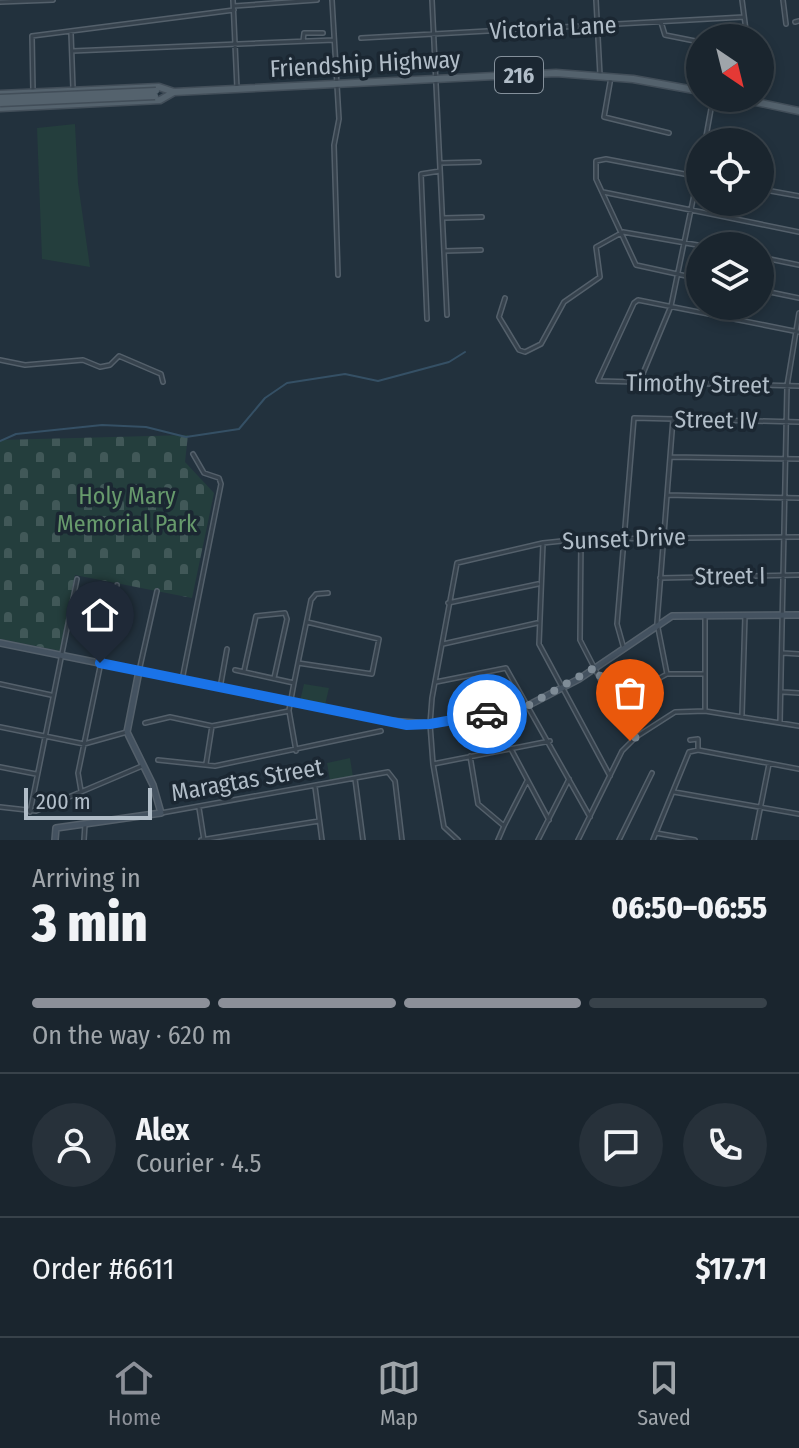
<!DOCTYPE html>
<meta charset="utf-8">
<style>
body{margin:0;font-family:"Fira Sans Condensed",sans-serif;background:#27313a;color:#f1f3f6;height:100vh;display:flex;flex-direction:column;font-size:30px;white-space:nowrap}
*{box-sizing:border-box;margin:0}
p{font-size:26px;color:#9fa5aa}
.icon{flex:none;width:44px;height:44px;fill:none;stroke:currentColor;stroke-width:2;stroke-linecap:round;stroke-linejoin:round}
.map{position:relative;height:840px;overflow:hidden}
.sheet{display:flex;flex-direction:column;background:#1a252e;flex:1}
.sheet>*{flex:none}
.needle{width:52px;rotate:145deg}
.fabs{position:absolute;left:686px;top:24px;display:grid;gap:16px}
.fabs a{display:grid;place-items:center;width:88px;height:88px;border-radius:50%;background:#1a252e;box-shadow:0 4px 12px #0003,0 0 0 2px #38424a;font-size:40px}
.scale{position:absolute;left:24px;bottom:20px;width:128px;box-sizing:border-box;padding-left:8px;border:4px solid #b1bdc8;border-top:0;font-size:22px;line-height:28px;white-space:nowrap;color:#b1bdc8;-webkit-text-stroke:6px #1b2732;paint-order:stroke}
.pin{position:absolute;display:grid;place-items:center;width:68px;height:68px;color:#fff;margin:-82px -34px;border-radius:50% 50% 50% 0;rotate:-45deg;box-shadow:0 0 8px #0007}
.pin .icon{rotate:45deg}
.courier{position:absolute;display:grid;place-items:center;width:80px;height:80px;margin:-40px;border:6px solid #1a73e8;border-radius:50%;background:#fff;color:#222;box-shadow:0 2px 10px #0007}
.headline em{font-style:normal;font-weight:800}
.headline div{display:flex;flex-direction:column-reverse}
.headline{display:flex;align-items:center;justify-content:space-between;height:136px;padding:0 32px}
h1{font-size:52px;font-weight:800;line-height:60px}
.bar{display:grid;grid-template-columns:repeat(4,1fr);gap:12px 8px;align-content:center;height:96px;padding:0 32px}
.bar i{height:10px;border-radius:6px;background:#38424a}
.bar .current{background:#8c9099}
.bar p{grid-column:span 4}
.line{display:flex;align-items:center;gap:20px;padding:0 32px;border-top:2px solid #38424a}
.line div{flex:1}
.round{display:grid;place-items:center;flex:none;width:84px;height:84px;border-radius:42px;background:#27313a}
.dock{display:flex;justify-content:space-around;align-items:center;height:112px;border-top:2px solid #38424a;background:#1a252e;font-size:22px;color:#9fa5aa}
.dock a{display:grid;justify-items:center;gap:4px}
.dock .current{color:#8c9099}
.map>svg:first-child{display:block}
.grass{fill:#243e3d}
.cemetery{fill:url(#cemetery-stones)}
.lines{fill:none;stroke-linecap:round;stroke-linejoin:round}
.stream{stroke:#355065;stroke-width:2}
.street-casing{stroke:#54606b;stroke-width:6}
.secondary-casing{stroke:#54606b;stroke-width:8}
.primary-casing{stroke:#424e59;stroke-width:9}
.street{stroke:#36424d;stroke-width:3}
.secondary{stroke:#445260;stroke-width:5}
.primary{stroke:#54626d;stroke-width:6}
.primary-bridge-casing{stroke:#424e59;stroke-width:9;stroke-linecap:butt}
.primary-bridge{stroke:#54626d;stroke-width:6}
.done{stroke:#7f8c97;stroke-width:8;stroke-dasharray:0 14.4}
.route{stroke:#1a73e8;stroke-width:10}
.labels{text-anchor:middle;stroke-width:7;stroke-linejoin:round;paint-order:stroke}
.shield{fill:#1b2732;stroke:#84909b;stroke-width:2}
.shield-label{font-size:22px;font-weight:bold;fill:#b1bdc8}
.street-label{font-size:24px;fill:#b1bdc8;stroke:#1b2732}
.park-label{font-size:24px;fill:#679a6c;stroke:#1b2732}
</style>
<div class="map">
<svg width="799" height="840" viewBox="0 0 799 840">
<defs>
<pattern id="cemetery-stones" width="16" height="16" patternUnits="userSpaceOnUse" patternTransform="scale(2)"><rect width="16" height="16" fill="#243e3d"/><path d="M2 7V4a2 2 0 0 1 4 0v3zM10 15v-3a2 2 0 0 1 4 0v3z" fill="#415858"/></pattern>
</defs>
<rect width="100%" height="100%" fill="#22313d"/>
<path class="grass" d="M75 124 78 183 90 267 42 259 37 128Z
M304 684 329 688 325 705 300 701Z
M350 758 353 777 330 781 327 763Z"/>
<path class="cemetery" d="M188 435 185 462 214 493 192 598 75 575 60 651 0 639V440Z"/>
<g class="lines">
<path class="stream" d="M0 441 16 434 102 425 146 427 186 437 239 429 265 398 287 383 345 374 378 381 449 362 465 352"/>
<g class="street-casing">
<path id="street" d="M233 0 237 88
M332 0 339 119 334 145 338 275
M432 0 447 315
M596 0 600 75
M742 0 747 38
M783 0 786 24
M0 2 53 0
M234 6 317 0
M661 22 665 35 700 42
M795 22 799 21
M71 33 73 89
M361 38 744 17
M303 41 304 33H323
M72 51 334 40
M611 77 604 117 669 133
M33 91 32 36 234 10
M705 142 713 98
M440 163 479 162
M700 177 606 159 596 161V179L636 265 700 279
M760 189 799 196
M603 192 799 232
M443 218 482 217
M444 251 481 250
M760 257 799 265
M760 290 799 298
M505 298 499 317 519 350 525 352 541 344 564 302 600 277 596 247 623 232 703 246
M427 319 421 174 440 171
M799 332 638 300 634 303 598 381 799 386
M0 360 25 365 83 360 100 367 110 365 119 356 161 374 163 382
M639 383 671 306 700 166
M671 457 799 459
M667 495 799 498
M581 539 580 640 613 704 635 736
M543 543 539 644 610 776
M660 578 799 575
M448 603 538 584
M307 622 379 639 372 674 298 663 311 600 316 594 328 593
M443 644 537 623
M624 649 617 624 634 418 799 422
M783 653 799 654
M235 670 294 683 298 663
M139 671 157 591
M244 671 256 616 285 613 287 619 274 678
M667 674 657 623 673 419
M182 680 221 484 219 478 204 473 193 454
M436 682 506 668 590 817
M0 684 51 695
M220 688 227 649
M783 692 799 693
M613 704 667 674H705
M289 710 294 683
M705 710V618
M742 715 745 615
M145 723 170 717 212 726 289 711 296 751
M780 723 787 386 799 313
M0 727 84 744 127 732
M690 740 698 739V750
M511 749 549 820
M470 756 478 804 504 826 527 781
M158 760 215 766 381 731
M206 764 212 726
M433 764 550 741
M0 767 36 774
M355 779 363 840
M315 787 322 840
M81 791 78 773 117 585
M674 792 799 814
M0 807 36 811 142 766
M199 808 204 840
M30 812 77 579
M161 813 388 772 395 781 402 840
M656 833 695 840
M84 840 85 824
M201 840 319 821
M458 840 444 827 433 764 430 724 432 698 457 563 543 543 581 539 799 537
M498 840 504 826
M538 840 569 779
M578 840 622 751 636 737 675 712 705 711 799 726
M619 840 652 773
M653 840 689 752 698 750 799 769
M754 840 769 764"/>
</g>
<g class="secondary-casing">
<path id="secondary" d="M0 643 387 721 430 724 529 705 579 679 672 616 799 615
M55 840 56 828 161 813 153 785 127 732 139 671"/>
</g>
<g class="primary-casing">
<path id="primary" d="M0 94 159 87 174 92 556 73 633 79 700 91
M737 98 799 111
M0 108 160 100 174 92"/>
</g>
<use href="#street" class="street"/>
<use href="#secondary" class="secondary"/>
<use href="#primary" class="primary"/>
<g class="primary-bridge-casing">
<path id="primary-bridge" d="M0 98 156 91
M0 103 155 96"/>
</g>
<use href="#primary-bridge" class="primary-bridge"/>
</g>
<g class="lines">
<path class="done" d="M487 714 529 705 596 667 613 704 636 737 630 741"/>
<path class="route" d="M100 663 407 725 430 724 487 714"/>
</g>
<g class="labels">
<rect class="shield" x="495" y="57" width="48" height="36" rx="6"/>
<g class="shield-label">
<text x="519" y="83">216</text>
</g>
<g class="street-label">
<text transform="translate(553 28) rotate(-3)" y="8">Victoria Lane</text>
<text transform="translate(365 64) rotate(-3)" y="8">Friendship Highway</text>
<text transform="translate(698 384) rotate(1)" y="8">Timothy Street</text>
<text transform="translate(716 420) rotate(1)" y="8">Street IV</text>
<text transform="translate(624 539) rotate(-2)" y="8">Sunset Drive</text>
<text transform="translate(730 576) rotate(-1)" y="8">Street I</text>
<text transform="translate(247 780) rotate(-10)" y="8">Maragtas Street</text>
</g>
<g class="park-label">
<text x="127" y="504">Holy Mary<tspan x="127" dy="28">Memorial Park</tspan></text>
</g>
</g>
</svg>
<div class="fabs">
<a><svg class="needle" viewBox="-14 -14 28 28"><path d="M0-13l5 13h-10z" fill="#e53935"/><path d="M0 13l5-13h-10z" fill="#9fa5aa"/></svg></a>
<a><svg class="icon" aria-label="locate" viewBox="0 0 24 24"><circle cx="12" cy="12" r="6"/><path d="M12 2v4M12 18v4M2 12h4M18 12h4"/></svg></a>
<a><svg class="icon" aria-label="layers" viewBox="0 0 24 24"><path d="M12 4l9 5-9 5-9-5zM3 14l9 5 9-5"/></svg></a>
</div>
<div class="scale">200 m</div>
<div class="pin" style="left:630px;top:741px;background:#ea580c"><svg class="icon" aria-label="bag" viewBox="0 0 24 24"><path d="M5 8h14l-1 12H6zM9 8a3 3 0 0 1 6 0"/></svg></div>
<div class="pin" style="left:100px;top:663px;background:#1f2937"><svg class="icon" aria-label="home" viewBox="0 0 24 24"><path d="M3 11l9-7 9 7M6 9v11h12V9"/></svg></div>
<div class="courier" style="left:487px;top:714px"><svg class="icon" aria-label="car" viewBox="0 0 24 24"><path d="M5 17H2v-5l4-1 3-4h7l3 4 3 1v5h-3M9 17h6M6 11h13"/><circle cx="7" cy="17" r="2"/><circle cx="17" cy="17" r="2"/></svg></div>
</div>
<section class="sheet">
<div class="headline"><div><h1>3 min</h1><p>Arriving in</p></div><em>06:50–06:55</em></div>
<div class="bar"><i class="current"></i><i class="current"></i><i class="current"></i><i></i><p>On the way · 620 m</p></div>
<div class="line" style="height:144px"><a class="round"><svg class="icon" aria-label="person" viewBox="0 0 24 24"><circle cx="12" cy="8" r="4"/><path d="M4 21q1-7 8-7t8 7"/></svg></a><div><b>Alex</b><p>Courier · 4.5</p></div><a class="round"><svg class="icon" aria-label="chat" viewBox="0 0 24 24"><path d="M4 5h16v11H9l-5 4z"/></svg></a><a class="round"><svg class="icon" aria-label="phone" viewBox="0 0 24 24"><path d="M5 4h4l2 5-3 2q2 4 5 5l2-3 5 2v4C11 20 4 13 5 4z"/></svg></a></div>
<div class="line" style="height:104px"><div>Order #6611</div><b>$17.71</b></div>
</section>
<nav class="dock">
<a class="current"><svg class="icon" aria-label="home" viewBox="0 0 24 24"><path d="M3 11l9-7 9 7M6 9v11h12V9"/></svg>Home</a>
<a><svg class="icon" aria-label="map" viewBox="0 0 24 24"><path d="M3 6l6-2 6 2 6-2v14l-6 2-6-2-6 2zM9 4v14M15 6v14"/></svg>Map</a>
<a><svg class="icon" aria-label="saved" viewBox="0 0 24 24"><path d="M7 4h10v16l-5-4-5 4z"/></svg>Saved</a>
</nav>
